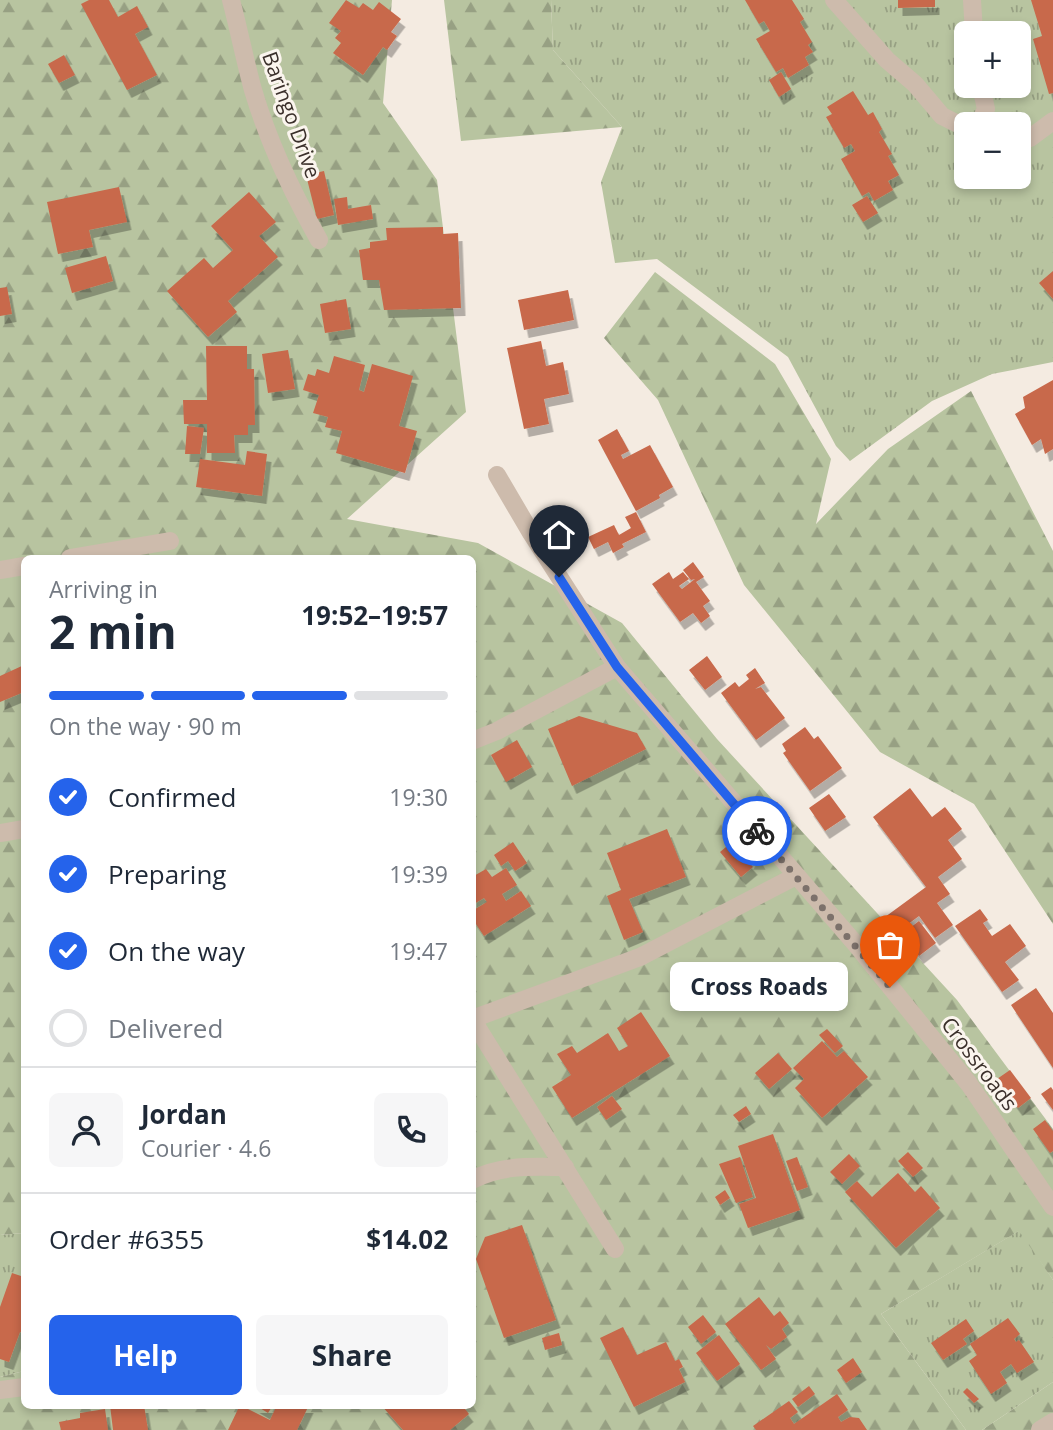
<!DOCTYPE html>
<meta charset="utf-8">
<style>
body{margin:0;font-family:"Open Sans",sans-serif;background:#f6f6f7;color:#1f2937;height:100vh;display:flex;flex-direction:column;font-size:26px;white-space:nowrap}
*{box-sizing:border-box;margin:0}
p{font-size:23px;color:#747a83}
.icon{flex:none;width:38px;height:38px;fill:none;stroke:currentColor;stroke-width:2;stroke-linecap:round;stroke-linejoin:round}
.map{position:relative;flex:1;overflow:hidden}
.side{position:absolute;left:21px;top:555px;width:455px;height:854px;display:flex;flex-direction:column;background:#fff;border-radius:10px;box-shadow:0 4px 10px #0003}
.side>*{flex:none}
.buttons{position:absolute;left:954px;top:21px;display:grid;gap:14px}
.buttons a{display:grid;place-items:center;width:77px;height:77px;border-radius:10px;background:#fff;box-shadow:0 4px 10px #0003;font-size:35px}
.pin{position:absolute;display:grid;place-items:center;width:60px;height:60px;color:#fff;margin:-72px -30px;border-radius:50% 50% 50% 0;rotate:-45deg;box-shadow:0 0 7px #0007}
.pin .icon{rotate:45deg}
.courier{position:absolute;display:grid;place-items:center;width:70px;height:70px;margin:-35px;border:5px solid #2563eb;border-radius:50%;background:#fff;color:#222;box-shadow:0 2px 9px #0007}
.bubble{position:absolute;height:49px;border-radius:10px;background:#fff;box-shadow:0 4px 10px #0003;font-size:23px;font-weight:700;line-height:49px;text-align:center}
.summary em{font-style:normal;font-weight:700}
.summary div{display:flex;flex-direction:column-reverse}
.summary{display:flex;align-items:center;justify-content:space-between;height:119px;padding:0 28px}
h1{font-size:46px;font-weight:700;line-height:52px}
.bar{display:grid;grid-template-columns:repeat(4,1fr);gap:10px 7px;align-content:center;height:84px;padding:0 28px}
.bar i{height:9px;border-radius:5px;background:#e0e1e3}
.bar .active{background:#2563eb}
.bar p{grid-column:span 4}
.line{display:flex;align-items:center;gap:18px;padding:0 28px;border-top:2px solid #e0e1e3}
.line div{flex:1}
.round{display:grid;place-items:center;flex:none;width:74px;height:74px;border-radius:10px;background:#f6f6f7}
ol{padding:0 28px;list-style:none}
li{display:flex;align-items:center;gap:21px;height:77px}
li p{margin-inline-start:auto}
li .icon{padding:7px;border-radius:50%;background:#2563eb;color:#fff;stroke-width:4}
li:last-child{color:#747a83}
li i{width:38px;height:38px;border:4px solid #e0e1e3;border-radius:50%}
.primary-button{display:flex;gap:14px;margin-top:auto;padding:14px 28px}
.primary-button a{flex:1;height:80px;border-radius:10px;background:#2563eb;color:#fff;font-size:28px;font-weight:700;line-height:80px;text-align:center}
.primary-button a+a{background:#f6f6f7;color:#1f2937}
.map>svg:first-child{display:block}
.grass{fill:url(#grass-tufts);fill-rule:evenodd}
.forest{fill:url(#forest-firs)}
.building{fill:#c8694b;filter:url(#shadow)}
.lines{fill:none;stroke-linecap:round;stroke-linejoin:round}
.minor{stroke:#cdbbac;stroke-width:18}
.done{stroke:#7c716b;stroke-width:7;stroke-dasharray:0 12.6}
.route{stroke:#2563eb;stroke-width:9}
.labels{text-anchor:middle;stroke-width:6;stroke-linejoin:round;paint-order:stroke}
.street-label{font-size:21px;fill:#3b302b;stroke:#fbf5ee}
</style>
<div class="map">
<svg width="1053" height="1430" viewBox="0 0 1053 1430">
<defs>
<pattern id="grass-tufts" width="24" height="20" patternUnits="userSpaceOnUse" patternTransform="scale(1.75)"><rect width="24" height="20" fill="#b8c4a0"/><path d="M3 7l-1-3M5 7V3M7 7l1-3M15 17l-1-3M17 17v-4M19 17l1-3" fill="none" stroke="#97a083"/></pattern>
<pattern id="forest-firs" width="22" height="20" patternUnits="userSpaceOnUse" patternTransform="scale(1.75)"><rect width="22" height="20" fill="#b8c4a0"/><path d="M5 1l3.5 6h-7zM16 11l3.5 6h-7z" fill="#97a083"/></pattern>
<filter id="shadow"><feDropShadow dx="4.5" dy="8" stdDeviation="0" flood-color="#0004"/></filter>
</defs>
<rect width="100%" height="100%" fill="#f4ebe1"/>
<path class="grass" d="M551 0H1053V362L992 374 932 401 850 461 836 446 788 357 657 259 615 263 601 182 622 127 553 50ZM966 33H1018V86H966ZM966 124H1018V177H966Z
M1020 1230 1053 1280V1382L982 1430H966L881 1314Z
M24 1233V1371L0 1377V1235Z"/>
<path class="forest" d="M0 0H392L383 103 437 180 466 412 347 519 478 543 622 623 717 739 957 1000 1053 1129V1280L1019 1231 881 1314 966 1430H0V1377L24 1371V1405H472V558H24V1233L0 1235Z
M444 0H551L553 50 622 127 461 141Z
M655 272 775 364 831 459 816 524 888 449 971 391 1053 551V924L974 804 880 752 744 585 658 400 604 338Z
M1053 1382V1430H982Z"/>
<path class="building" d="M89 0H109L118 17 137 6 148 27 135 34 157 75 127 90 81 4Z
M346 0 359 8 363 3 373 10 379 2 401 19 391 32 397 36 387 50 383 47 363 75 333 53 341 43 335 38 341 31 329 23Z
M745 0H792L804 19 800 22 812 42 808 45 813 52 805 57 809 65 788 78 783 68 776 72 756 39 770 31 764 21 759 24Z
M898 0H935V7L898 8Z
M1031 0H1053V93L1049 94 1033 39 1042 36Z
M64 55 75 75 59 83 48 64Z
M781 72 791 89 779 97 769 80Z
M853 91 868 115 873 112 882 129 879 132 892 154 888 156 899 175 888 181 893 190 874 201 869 192 862 196 841 159 855 151 851 144 844 148 826 117 832 114 827 107Z
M324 171 334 215 317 219 306 175Z
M119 187 127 222 89 230 93 247 58 254 47 202Z
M249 192 276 222 259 236 278 257 228 301 237 312 208 337 167 291 204 258 213 268 233 250 211 226Z
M867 196 878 213 863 222 852 205Z
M347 197 348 209 371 205 373 219 338 225 334 199Z
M443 227V234L458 233 461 308 384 310 379 280H363L359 250 370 248V242L387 240 386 228Z
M106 256 113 281 72 293 65 268Z
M1053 271V299L1039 283Z
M7 287 12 314 0 316V288Z
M568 290 574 320 524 330 518 300Z
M346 299 351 329 325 333 320 304Z
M541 341 546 366 563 362 569 394 544 399 549 424 524 429 507 348Z
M206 346H247V369H254L255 425H248V435H234L235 453H207V424H184L183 400H207Z
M288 350 295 389 268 393 262 354Z
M334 356 365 365 359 390 364 392 372 364 413 376 399 426 417 431 405 473 336 453 342 431 325 427 328 417 313 413 319 395 303 390 308 374 315 376 317 369 329 373Z
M1053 380V449L1045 454 1041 439 1032 445 1015 414 1025 408 1023 397Z
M187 426 204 428 200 454H185Z
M617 429 629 451 621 455 623 459 650 445 673 487 659 495 660 498 636 511 598 440Z
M247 451 267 454 262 496 196 487 200 459 245 465Z
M636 512 646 532 622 544 624 547 613 553 608 542 594 549 588 537 614 525 619 535 631 528 625 517Z
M693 562 704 577 696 582 710 601 703 606 710 616 701 623 693 613 680 622 652 584 669 572 673 579 683 572 689 579 679 586 682 589 695 579 691 580 683 570Z
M707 656 722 677 705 690 689 670Z
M24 665V692L0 702V676Z
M755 668 765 683 755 689 761 687 785 718 756 740 721 693 735 682 739 687 749 679 746 675Z
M579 716 637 733 646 749 572 786 548 729Z
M805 727 814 739 818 736 842 768 810 791 783 753 786 751 782 744Z
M517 740 532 767 506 782 491 755Z
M910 788 932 817 945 807 962 829 948 840 962 859 938 877 950 894 937 903 953 925 935 938 919 916 896 933 885 917 926 887 873 817Z
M829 794 846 817 825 831 809 808Z
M777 802 790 818 782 825 769 809Z
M667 829 686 877 629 899 643 932 624 940 607 896 621 890 607 853Z
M513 842 527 863 515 871 508 861 501 866 494 855Z
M732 842 753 867 741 877 720 852Z
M506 868 517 885 502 894 506 901 521 891 531 906 484 936 472 918V911L487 902 484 898 474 904 472 902V877L486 869 492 877Z
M980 909 988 920 983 923 992 936 1010 924 1026 946 1005 962 1019 980 1002 992 955 926Z
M919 921 936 943 919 956 902 934Z
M1036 988 1053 1013V1068L1011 1005Z
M641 1012 670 1056 572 1118 552 1087 571 1075 557 1054 572 1046 577 1053 608 1033 619 1051 628 1046 617 1028Z
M827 1029 843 1046 835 1053 819 1035Z
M822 1041 837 1057 844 1051 868 1077 822 1118 795 1088 804 1079 793 1068Z
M778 1053 792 1069 769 1089 755 1073Z
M1010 1070 1031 1098 1018 1108 997 1079Z
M1051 1087 1053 1090V1110L1041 1094Z
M612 1096 622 1109 606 1120 597 1107Z
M746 1106 751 1114 739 1122 733 1115Z
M1045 1120 1053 1131V1151L1050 1153 1033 1129Z
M773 1134 800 1210 748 1228 739 1204 756 1198 738 1146Z
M908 1152 923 1168 913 1177 898 1161Z
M849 1154 860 1166 842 1184 830 1172Z
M740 1157 753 1197 736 1203 719 1164Z
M797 1157 808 1187 797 1191 786 1161Z
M898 1173 915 1192 921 1186 940 1208 896 1248 845 1192 857 1181 872 1197Z
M725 1190 730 1198 720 1205 715 1197Z
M522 1225 556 1320 504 1338 476 1259 485 1237Z
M12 1273 24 1277V1333L20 1332 9 1362 0 1359V1307Z
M759 1297 774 1316 780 1311 789 1323 782 1329 787 1337 771 1349 766 1345 776 1359 761 1370 725 1324Z
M703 1315 716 1332 701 1344 688 1327Z
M1008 1318 1020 1334 1014 1339 1016 1342 1019 1340 1034 1362 1017 1373 1011 1364 1000 1372 1007 1383 991 1394 969 1361 977 1355 970 1344Z
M966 1319 974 1331 963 1339 967 1344 943 1360 931 1343Z
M623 1327 637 1355 666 1342 675 1361 679 1359 683 1367 679 1369 685 1382 634 1407 600 1338Z
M559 1333 562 1345 545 1350 542 1338Z
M719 1335 740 1364 717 1381 696 1353Z
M853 1358 862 1372 846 1383 837 1370Z
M809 1386 815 1394 798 1407 792 1399Z
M967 1388 979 1399 974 1403 963 1392Z
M837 1394 848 1410 838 1417 841 1422 850 1417 859 1418 867 1430H756L753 1426 789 1401 798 1412 790 1418 794 1424Z
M110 1405H144L148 1430H113Z
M240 1405 270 1420 277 1405H309L297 1430H228Z
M255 1405H273L268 1413Z
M381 1405H462L469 1414 450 1430H403Z
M105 1409 108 1430H61L59 1422 80 1418V1413Z"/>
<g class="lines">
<path class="minor" d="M231 0C239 30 245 61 253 90 268 141 293 194 319 240
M834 0 887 60 915 84 942 116 962 126H966
M972 0 974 33
M979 124 986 109 981 86
M1018 142 1030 138 1053 121
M497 475 531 533 617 667 859 948 969 1084 1053 1207
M70 558 170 541
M0 570 24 566
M472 741 497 731 617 667
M0 833 24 829
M472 1019 640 957 796 876
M472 1019 615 1249
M472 1180C502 1164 533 1167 565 1167
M0 1390 24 1387
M1040 1430 1053 1422"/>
</g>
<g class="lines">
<path class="done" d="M757 831 890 987"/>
<path class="route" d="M559 577 617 667 757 831"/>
</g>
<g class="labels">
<g class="street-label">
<text transform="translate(291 115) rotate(70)" y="7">Baringo Drive</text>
<text transform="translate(979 1064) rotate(53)" y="7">Crossroads</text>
</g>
</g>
</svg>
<div class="buttons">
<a>+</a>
<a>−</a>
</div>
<div class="pin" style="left:890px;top:987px;background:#ea580c"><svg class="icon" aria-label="bag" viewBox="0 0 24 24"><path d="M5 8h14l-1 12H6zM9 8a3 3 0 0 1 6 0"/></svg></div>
<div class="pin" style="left:559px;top:577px;background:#1f2937"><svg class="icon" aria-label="home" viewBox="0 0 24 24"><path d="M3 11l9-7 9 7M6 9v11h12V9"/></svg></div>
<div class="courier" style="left:757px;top:831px"><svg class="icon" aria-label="bike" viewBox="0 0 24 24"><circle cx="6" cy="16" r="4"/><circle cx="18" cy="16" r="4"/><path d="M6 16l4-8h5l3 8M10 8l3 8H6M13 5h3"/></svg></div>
<div class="bubble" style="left:670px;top:962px;width:178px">Cross Roads</div>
<section class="side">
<div class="summary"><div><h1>2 min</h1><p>Arriving in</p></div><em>19:52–19:57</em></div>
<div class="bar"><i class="active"></i><i class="active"></i><i class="active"></i><i></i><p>On the way · 90 m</p></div>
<ol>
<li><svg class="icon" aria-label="check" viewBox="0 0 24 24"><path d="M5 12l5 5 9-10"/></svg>Confirmed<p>19:30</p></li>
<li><svg class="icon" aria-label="check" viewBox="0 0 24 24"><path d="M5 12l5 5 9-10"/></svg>Preparing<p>19:39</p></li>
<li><svg class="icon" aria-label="check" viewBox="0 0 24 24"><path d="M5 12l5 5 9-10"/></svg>On the way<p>19:47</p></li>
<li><i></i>Delivered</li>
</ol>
<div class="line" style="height:126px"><a class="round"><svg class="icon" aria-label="person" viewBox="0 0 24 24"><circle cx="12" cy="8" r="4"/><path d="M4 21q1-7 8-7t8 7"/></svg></a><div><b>Jordan</b><p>Courier · 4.6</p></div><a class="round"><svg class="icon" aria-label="phone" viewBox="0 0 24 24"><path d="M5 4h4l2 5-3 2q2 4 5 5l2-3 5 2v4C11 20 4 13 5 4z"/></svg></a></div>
<div class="line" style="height:91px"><div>Order #6355</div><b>$14.02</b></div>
<div class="primary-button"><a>Help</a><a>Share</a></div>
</section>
</div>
